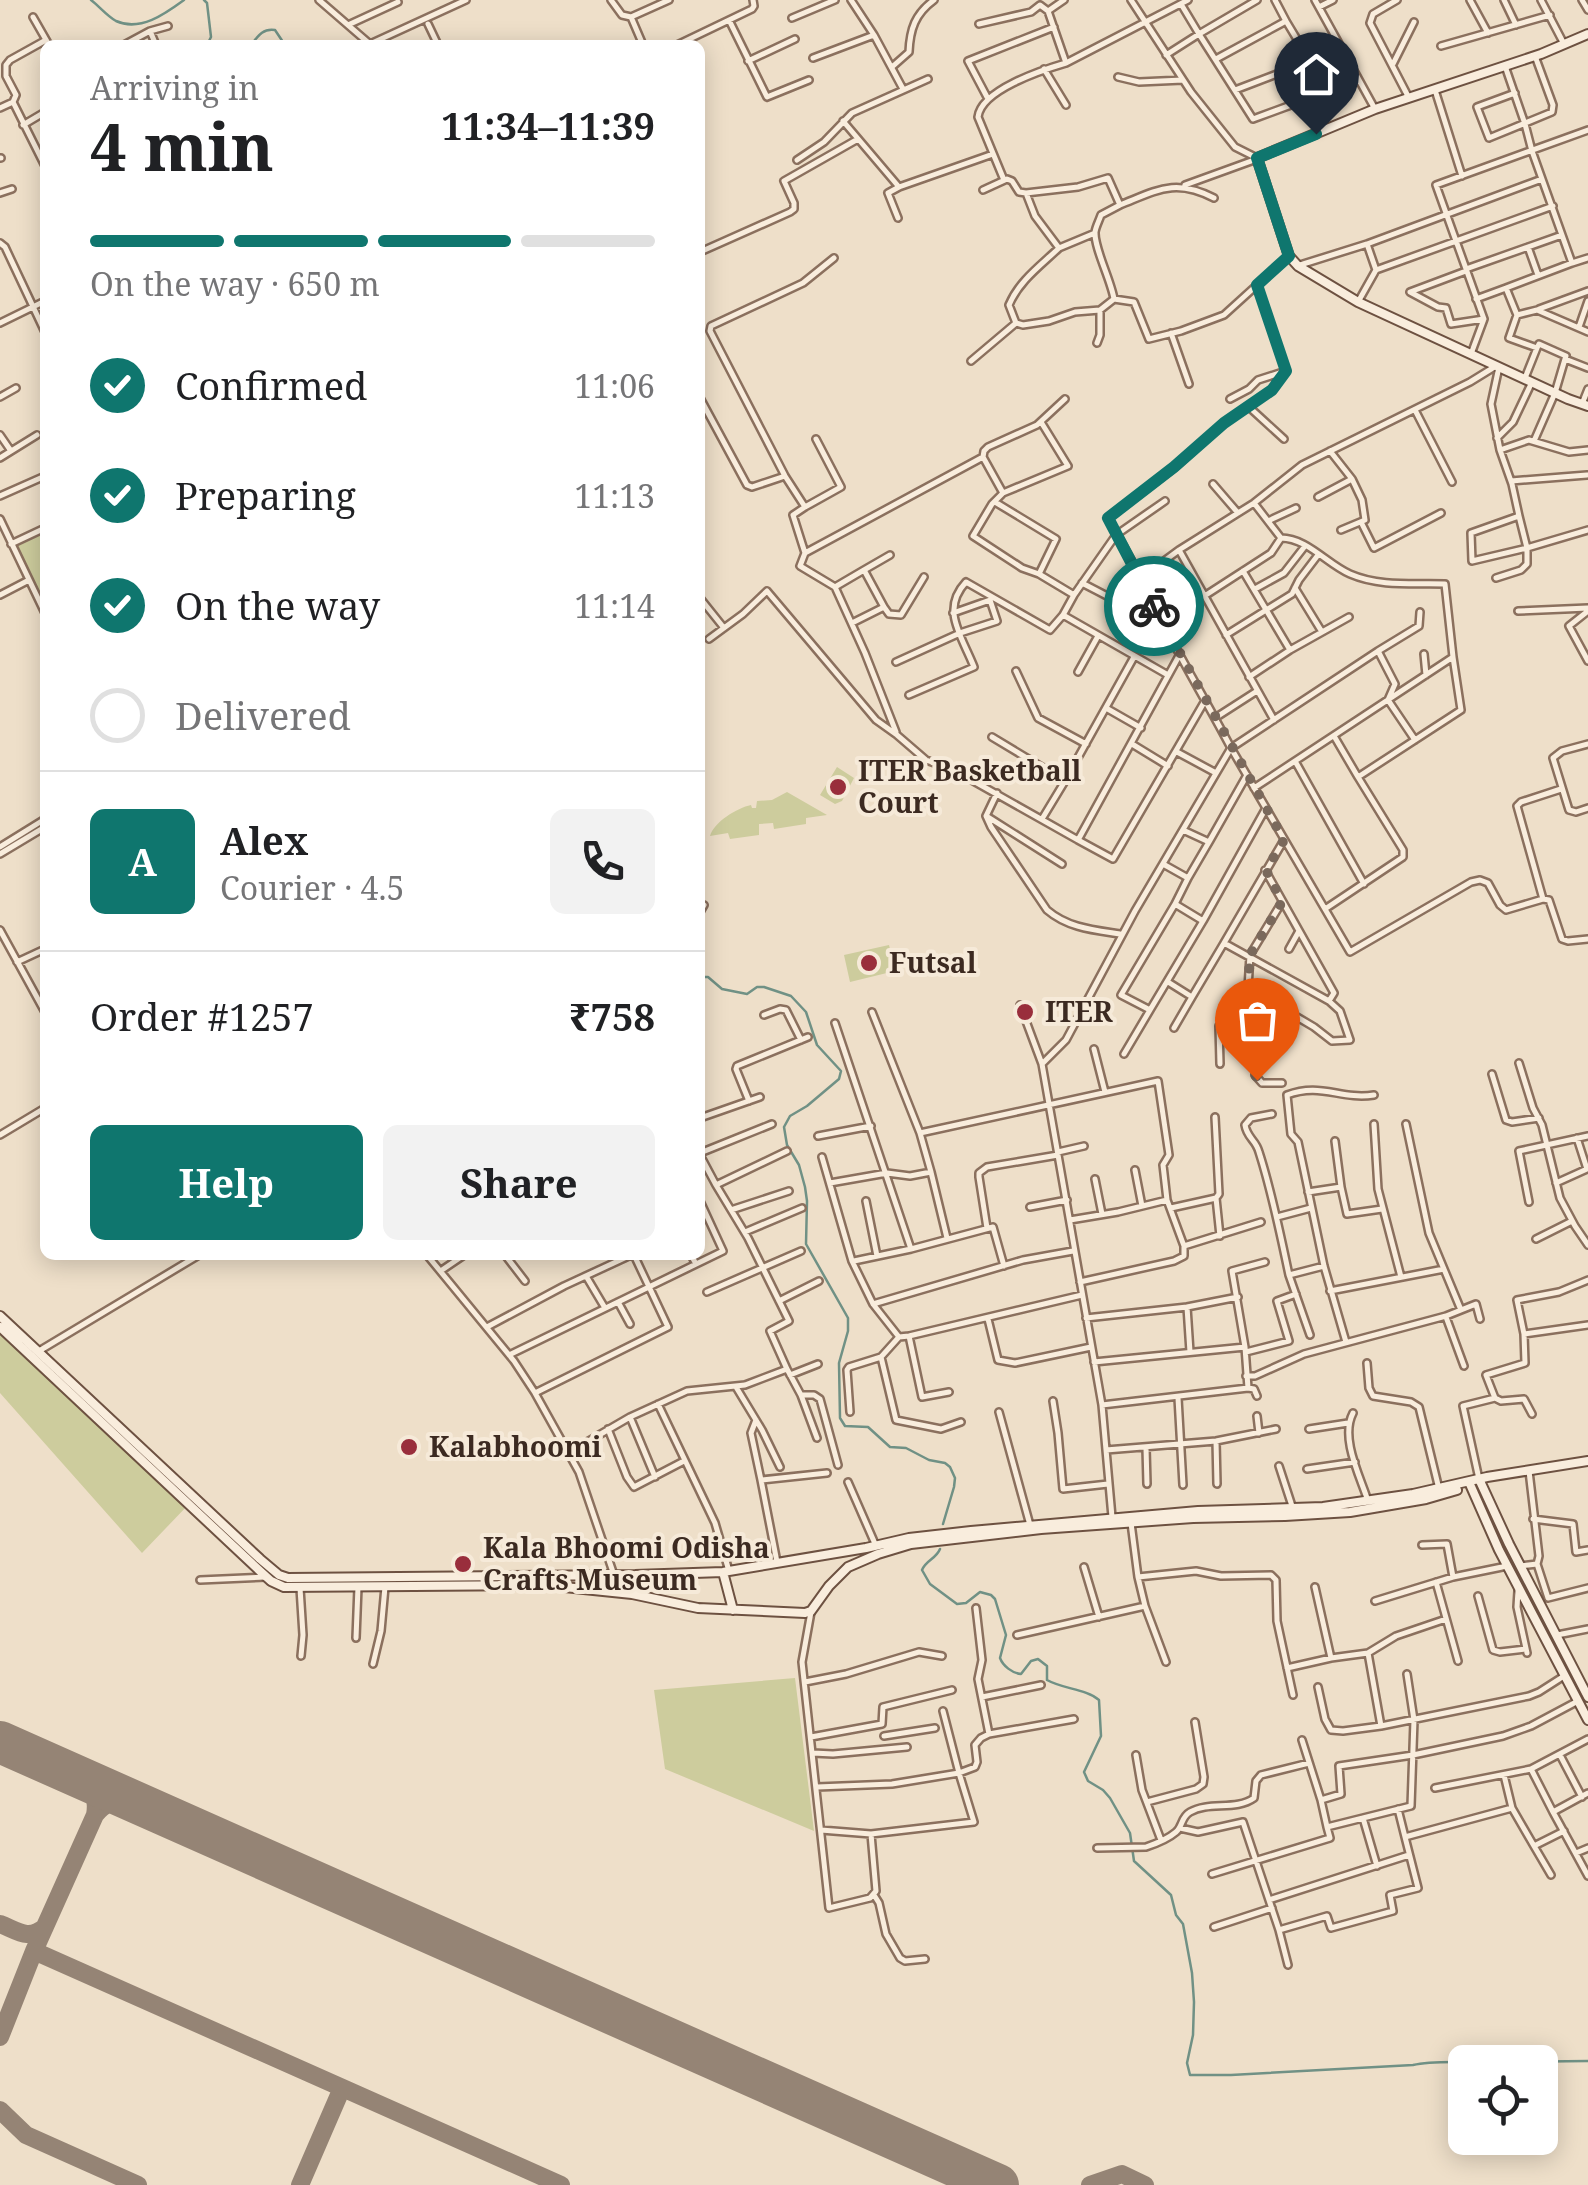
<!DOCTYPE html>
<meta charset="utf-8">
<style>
body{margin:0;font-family:"Noto Serif",serif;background:#f2f2f2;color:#202124;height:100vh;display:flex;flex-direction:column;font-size:38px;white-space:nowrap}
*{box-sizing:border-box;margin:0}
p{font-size:32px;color:#757577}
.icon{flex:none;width:55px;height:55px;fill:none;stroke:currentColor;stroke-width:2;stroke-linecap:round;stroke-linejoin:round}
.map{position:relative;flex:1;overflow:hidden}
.panel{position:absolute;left:40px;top:40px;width:665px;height:1220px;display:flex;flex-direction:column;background:#fff;border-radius:15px;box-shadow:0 5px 25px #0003}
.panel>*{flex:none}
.buttons{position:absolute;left:1448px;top:2045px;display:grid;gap:20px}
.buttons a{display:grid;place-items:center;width:110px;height:110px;border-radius:15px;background:#fff;box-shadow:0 5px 25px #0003;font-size:50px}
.pin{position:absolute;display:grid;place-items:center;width:85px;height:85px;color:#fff;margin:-102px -42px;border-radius:50% 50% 50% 0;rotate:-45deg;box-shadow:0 0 10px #0007}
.pin .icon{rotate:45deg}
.courier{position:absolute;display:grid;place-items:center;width:100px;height:100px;margin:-50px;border:8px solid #0f766e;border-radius:50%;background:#fff;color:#222;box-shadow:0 2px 12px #0007}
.head em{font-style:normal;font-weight:700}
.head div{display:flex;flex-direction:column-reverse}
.head{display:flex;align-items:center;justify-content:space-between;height:170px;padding:0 50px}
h1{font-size:65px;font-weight:700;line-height:75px}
.bar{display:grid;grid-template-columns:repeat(4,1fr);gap:15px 10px;align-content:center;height:120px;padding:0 50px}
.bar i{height:12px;border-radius:8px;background:#e0e0e0}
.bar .current{background:#0f766e}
.bar p{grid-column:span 4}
.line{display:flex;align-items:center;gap:25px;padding:0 50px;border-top:2px solid #e0e0e0}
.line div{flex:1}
.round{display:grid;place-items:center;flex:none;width:105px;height:105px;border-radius:15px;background:#f2f2f2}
ol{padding:0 50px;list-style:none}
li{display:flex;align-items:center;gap:30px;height:110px}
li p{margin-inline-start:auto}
li .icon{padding:10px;border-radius:50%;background:#0f766e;color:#fff;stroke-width:4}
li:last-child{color:#757577}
li i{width:55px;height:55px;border:5px solid #e0e0e0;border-radius:50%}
.primary-button{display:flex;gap:20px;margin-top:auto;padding:20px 50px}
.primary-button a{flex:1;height:115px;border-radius:15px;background:#0f766e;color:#fff;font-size:40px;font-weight:700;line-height:115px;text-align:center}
.primary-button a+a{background:#f2f2f2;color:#202124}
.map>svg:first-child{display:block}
.green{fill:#cdcc9d}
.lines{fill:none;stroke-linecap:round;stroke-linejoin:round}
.stream{stroke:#709185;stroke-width:2.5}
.taxiway{stroke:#958475;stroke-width:18}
.runway{stroke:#958475;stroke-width:42}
.street-casing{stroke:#8b705e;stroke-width:10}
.secondary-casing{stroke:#6d5141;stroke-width:12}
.street{stroke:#f9eddd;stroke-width:5}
.secondary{stroke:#f9eddd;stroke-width:8}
.done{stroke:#7a695c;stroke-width:10;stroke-dasharray:0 18}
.route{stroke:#0f766e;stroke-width:12}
.poi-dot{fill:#992e3c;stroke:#f6ead9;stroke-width:4}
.labels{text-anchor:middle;stroke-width:8;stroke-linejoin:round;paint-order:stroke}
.poi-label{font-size:28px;font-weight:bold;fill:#3c2a21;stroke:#f6ead9;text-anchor:start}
</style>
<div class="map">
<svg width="1588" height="2185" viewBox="0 0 1588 2185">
<rect width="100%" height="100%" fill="#eedfc9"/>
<path class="green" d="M45 529V611L12 544Z
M837 767 854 778 842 801 835 804 820 795Z
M787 792 827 815 806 818V824L774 829 773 823 759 824V835L730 839 728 833 710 836C714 822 737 808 751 805L752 808H756L757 801 772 800Z
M889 945 895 971 850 982 844 955Z
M0 1328 189 1504 142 1553 0 1393Z
M795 1678 814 1831 665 1769 654 1690Z"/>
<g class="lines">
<path class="stream" d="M91 0C99 6 107 16 116 21 140 32 165 14 184 0
M204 0 207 3 211 37 207 45
M251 45C258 36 263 28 275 30L285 45
M700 977H708L722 989 747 994 757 987H764L791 996 806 1012 817 1045 841 1071 839 1079 807 1106 790 1116 784 1127 787 1145 799 1165 805 1187 807 1201 806 1244 848 1318V1331L839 1363 840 1418 845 1426 868 1427 890 1447 906 1448 929 1460 945 1463 950 1467 955 1478 954 1487 943 1524
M940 1549C936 1559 926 1560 922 1570L930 1584 957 1604 966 1603 980 1592 991 1595 995 1599 1006 1635 1000 1658C1003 1666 1012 1673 1021 1674L1031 1661 1038 1659 1047 1666V1680C1063 1689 1086 1689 1099 1700L1101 1736 1084 1772 1088 1781 1103 1790 1110 1798 1130 1833 1134 1861 1171 1895 1176 1915 1183 1924 1192 1973 1194 2002 1193 2035 1187 2063 1190 2075H1231L1413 2065C1429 2061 1452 2062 1467 2062
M1498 2062 1588 2061"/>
<path class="taxiway" d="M82 1778C93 1790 98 1798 95 1815
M0 1924C18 1931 28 1941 45 1927
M34 1951 561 2185
M0 2037 34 1951 95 1815C105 1803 114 1800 129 1799
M0 2110 26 2135 138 2185
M300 2185 342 2088
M1090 2185 1122 2174 1145 2185"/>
<path class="runway" d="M0 1742 998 2185"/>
<g class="street-casing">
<path id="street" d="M319 0 371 45
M611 0 622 15 631 17 643 45
M851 0 874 35 903 89
M1131 0 1191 92 1235 147 1257 158
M1275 0 1286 21
M1315 0 1375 109
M1397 0 1373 14 1370 23 1409 98
M1470 0 1488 33
M1504 0 1516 25
M1541 0 1564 44
M1582 0 1588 10
M1181 4 1199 34 1257 0
M1319 7 1333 0
M1048 11 1066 63 1188 0
M33 17 49 45
M631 17 669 0
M792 18 835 0
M729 20 767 97 809 80
M428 24 438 45
M979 24 1031 12 1040 5 1048 11 1064 0
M348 25 398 2
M150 31 156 45
M370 44 466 0
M124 45 150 31 168 26
M677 45 752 9 754 6 753 0
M1441 46 1550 15
M1166 55 1199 34 1253 119 1359 80
M813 58 874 35
M1216 59 1286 21 1310 61
M748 61 795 39
M1393 64 1414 22
M1505 66 1525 124 1532 151 1572 263 1588 258
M892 67 909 52C910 29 915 14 934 0
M1044 69 1066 105
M1118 77 1139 82 1183 80
M1235 90 1342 49
M1435 90 1462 176
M1515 93 1477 107 1489 138 1552 112 1553 105 1535 56
M987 97 968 61 1054 27
M13 102 45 166
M0 108 13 102 16 95 6 76V65L10 60 46 40
M843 121 899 187 888 193 898 218
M23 125 45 112
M0 158H1
M797 160 824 142 852 113 928 79
M1004 180 978 117C981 90 1042 70 1066 63
M1185 185 1254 160
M899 187 993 154
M983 190 1007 179 1012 181 1019 192 1026 193 1078 187 1108 178 1120 205C1158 190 1175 178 1214 198
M0 193 12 189
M1026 193 1035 216 1059 248C1040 266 1019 281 1009 305L1016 323 1023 325 1049 321 1075 312 1100 310 1114 299 1134 302 1149 339 1181 331 1224 315 1289 256
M0 243 5 247 45 332
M1528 247 1538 275
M1059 248 1095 233
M700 252 790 212 794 209V203L784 181 858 139
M834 258 803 283 711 326 710 331 785 476 805 507 793 515 805 553 800 566 835 587 865 653 896 732
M1300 265 1367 244 1542 179
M1466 269 1562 235
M1376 270 1553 206
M1466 271 1410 292 1438 307 1446 308 1451 324 1484 319
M1506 288 1572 263
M1114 299C1111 280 1094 248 1095 232 1096 226 1099 221 1101 215L1120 205
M1476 299 1506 288 1517 315
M1358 302 1376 270 1367 244
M1539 309 1588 291
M0 323 45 301
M1579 327 1588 301
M1588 332 1537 310 1517 315 1509 338 1537 348 1539 344 1566 356 1565 359 1588 368
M1171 333 1189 384
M1097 343 1100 335V310
M1471 354 1484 319 1436 185 1588 130
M971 361 1016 323
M1499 367 1491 404 1500 450
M1525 378 1537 348
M0 397 16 388
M700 398 747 485 752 487 785 476
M1230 399 1249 389 1258 380 1286 371 1257 285
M1582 404 1588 389
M1249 407 1284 439
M1415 410 1452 482
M0 435 11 451
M1497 438 1513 422 1532 382
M1534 441 1555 393 1565 359
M1330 451 1352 479
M983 457 1003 493 992 504 973 536 1022 568 1039 574 1074 595
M0 458 37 435
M1511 481 1587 475
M1213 484 1238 513
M700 487V488
M1003 493 1068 466 1041 422
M0 496 45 476
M1318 497 1352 479 1362 500 1365 520 1341 530
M1165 501 1116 535 1074 595 1063 615 1168 675
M995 502 1056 539 1039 574
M805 507 841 487 816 439
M1519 516 1512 484 1500 450 1529 440 1569 452 1588 450
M0 519 45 613
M1268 521 1296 508
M1361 522 1374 548 1441 513
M1281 538C1307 538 1327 564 1350 574 1380 587 1413 583 1445 584L1453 657
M11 544 45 528
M1179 550 1274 720
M805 553 983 457 984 451 988 447 1037 425 1065 399
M864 570 890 555
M1243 571 1290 650
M1141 578 1108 518 1175 467 1224 423 1272 390 1286 371
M1496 578 1521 570 1527 564V548L1519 516 1471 533 1472 561 1527 548 1588 530
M1082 583 1159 623
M835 587 864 570 884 607
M1295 588 1322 632
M1255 589 1284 573 1305 546
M0 595 29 580
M1206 595 1271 553 1281 538 1254 503
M700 598 724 628
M1518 611 1588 608
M1588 611 1569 626 1588 661
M852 623 884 607 889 614 901 615 924 577
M1226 635 1292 594 1299 580 1318 555
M709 639 743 614 767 591 876 720 897 735 926 760 952 769 1078 840 1180 654
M1378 651 1419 626 1420 612
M1424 654 1426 675
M896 662 960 633 997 621 990 600 953 613
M1016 671 1038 718 1086 744
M1078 672 1098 636
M1249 677 1290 650 1349 617
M909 695 974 667C962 636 940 610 966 582L1050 630 1063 615
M1106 708 1141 728
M1215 718 1257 691
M1334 736 1358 777
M992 737 1065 781 1042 819
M1415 740 1388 700 1395 684 1378 651 1231 748 1350 952 1471 882 1480 880 1488 883 1500 905 1506 910 1543 899 1549 900 1562 939 1568 941 1588 939
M1132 744 1168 766
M1588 744 1562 751 1553 758 1569 810 1576 812 1588 808
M1177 752 1216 773
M1295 761 1364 884
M1065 781 1134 657
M1254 788 1453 657 1461 710 1358 777 1403 850V857L1325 909
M997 793 986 816 991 827 1047 910C1068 928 1094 930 1120 934
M988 817 1062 864
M1183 830 1209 842 1188 878
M1078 840 1113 859 1206 699
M1209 842 1247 775
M0 847 45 819
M0 854 45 827
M1163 864 1188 878 1175 904 1203 921 1266 808
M1265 870 1334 993 1329 1001 1224 943 1284 840
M1543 899 1517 806 1521 802 1561 789
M1282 902 1250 955 1248 988 1314 1027 1332 1041 1350 1040 1340 1011 1329 1001
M1175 904 1121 995 1150 1010 1203 921
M700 912 704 905
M0 930 45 1012
M1289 949 1299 931
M17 962 45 949
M1168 982 1192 997 1224 943
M1274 1004 1260 1032 1255 1075 1262 1083H1282
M1020 1005 1042 1064
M872 1012 920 1133 1158 1081 1169 1155 1163 1165 1167 1200 1118 1212 1070 1220
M764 1015 780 1009 786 1010 801 1040
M835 1023 911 1249 854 1261
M1174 1028 1192 997
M1094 1049 1105 1092
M1124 1054 1150 1010
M1519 1063 1533 1108 1542 1125 1560 1198 1575 1226 1588 1245
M1220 1064 1219 1026 1224 1022 1246 1015 1249 1010 1248 988
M1492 1074 1506 1120 1512 1122 1539 1118
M749 1101 736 1069 737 1066 808 1037
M1272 1114 1251 1118 1245 1125C1247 1138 1256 1140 1259 1152 1272 1192 1280 1233 1289 1275L1324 1266
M700 1118 760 1097
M1374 1124 1378 1189 1401 1277
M920 1133 931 1172
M0 1135 45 1108
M818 1136 871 1126
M1335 1141 1341 1187
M1058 1152 1084 1146
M700 1153 772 1124
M700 1155 716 1185
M822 1157 852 1261 873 1304 899 1337 909 1336 1082 1295
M1135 1170 1142 1206
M1095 1179 1102 1214
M830 1183 887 1173 910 1176 931 1172 947 1238
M1556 1183 1587 1169 1577 1138
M1308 1192 1341 1187 1347 1214 1382 1209
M1216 1198 1220 1236
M1167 1200 1184 1246 1261 1222
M866 1201 877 1256
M1529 1202 1519 1151 1588 1136
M1030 1207 1067 1200
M1171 1208 1216 1198 1219 1194 1215 1117
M731 1210 789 1191
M1277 1217 1311 1208
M987 1228 979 1177V1173L987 1167 1058 1155
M745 1232 802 1208
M1536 1239 1572 1221
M911 1249 993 1227 1004 1266
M427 1255 514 1361 535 1393 579 1472 614 1575
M505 1255 525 1281
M691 1255 696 1264
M442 1270 464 1255
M1289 1275 1310 1335
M586 1276 605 1308
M1080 1282 1174 1261 1184 1256V1247
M1330 1291 1444 1269
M707 1292 801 1251
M779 1301 819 1281
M618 1302 630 1324
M873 1304 1023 1260 1073 1251
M1187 1307 1238 1297
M1461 1310 1476 1304 1480 1319
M1446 1317 1464 1366
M1086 1318 1187 1307 1190 1352
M988 1319 998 1360 1015 1363 1091 1347
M487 1327 564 1286 631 1255
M1524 1334 1588 1325
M909 1336 922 1397 949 1392
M1346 1342 1324 1266 1298 1142 1291 1134 1287 1095C1321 1082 1340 1100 1374 1095
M39 1351 199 1255
M1246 1352 1289 1341 1277 1301 1296 1294
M509 1355 723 1251 700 1201
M881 1357 896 1420 941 1429 961 1422
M1094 1362 1245 1347
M1367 1363 1369 1388 1373 1396 1411 1402 1419 1407 1439 1489
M787 1369 801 1395 817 1438
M790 1375 818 1364
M1246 1376H1255L1304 1354 1446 1316 1461 1310 1429 1233 1406 1124
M736 1387 762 1430 780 1467
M1248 1388 1254 1389 1257 1396
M535 1393 668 1327 634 1255
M801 1395H814L820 1399 838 1465
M1178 1398 1183 1485
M1495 1398 1501 1401 1524 1399 1532 1414
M1053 1401 1058 1433 1063 1489 1108 1484
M658 1404 715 1523 729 1571
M1102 1405 1248 1388 1245 1347 1232 1271 1265 1262
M850 1412 847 1370 849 1367 881 1357 899 1337
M999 1412 1030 1525
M1353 1413C1340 1438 1360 1476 1368 1501
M1257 1416 1259 1433
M630 1417 655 1477
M756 1420 751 1433 761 1480
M608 1429 627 1477 634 1487 684 1461
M1309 1429 1348 1423
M1216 1441 1217 1484
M1146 1448 1147 1484
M1106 1450 1216 1441 1276 1429
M568 1453 630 1417 687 1391 745 1385 787 1369 770 1331 789 1321 748 1238 716 1185 787 1151
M1279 1466 1293 1509
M1307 1469 1355 1462
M1479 1479 1463 1406 1495 1398 1486 1375 1525 1363 1524 1334 1517 1300 1559 1292 1588 1280
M848 1482 876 1546
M1112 1517 1102 1405 1042 1064 1066 1040 1135 911 1231 748C1201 691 1167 637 1141 578L1179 550 1254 503 1302 465 1470 382 1496 366
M1533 1519 1573 1524 1576 1552 1588 1550
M1131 1523 1138 1577
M1422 1545 1447 1544 1453 1577
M777 1562 761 1480 827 1473
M1537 1564 1548 1598 1588 1588
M1520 1566 1537 1564 1539 1556 1529 1471
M1084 1567 1099 1617
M200 1580 266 1577
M1436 1582 1458 1661
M1315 1587 1331 1658 1368 1653
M300 1588 303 1635 301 1656
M1518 1591 1517 1607 1527 1653
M1478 1596 1493 1650 1500 1652 1526 1649
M1375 1601 1453 1577 1507 1566
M1145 1606 1166 1662
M976 1608 982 1660 978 1679 989 1734
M811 1612 802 1662 829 1908 870 1898 876 1891 871 1834
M1446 1619 1396 1636 1368 1653 1381 1726 1529 1696 1539 1692 1564 1676
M1017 1635 1145 1606 1138 1577 1196 1571 1221 1576 1271 1575 1276 1580 1277 1621 1293 1695
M1557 1635 1588 1629
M356 1638 358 1587
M373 1664 381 1631 385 1587
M1287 1668 1331 1658
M805 1682 846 1674 919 1652 942 1656
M1318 1687 1325 1719 1331 1730 1343 1731 1381 1726
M982 1697 1041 1685
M943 1711 959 1773 975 1767 977 1762 975 1745 981 1738 989 1734 1074 1719
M884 1736 935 1728
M811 1737 882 1724 883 1707 952 1690
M1302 1740 1321 1800
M813 1753 833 1754 907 1747
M1136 1755 1142 1790 1161 1840
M1560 1755 1582 1797
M1531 1769 1588 1739
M1504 1775 1512 1808
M817 1787 892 1784 959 1773 974 1822 871 1834 821 1830
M1435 1788 1531 1769 1553 1812 1588 1793
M1147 1802 1196 1789 1203 1784 1204 1777 1195 1722
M1398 1809 1405 1837 1512 1808 1534 1846 1564 1831
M1553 1812 1588 1876
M1363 1818 1377 1866
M1327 1827 1321 1800 1341 1794 1339 1766 1413 1755 1503 1736 1531 1726 1578 1701
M1180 1828 1198 1832 1243 1822 1279 1930 1288 1965
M1534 1846 1551 1875
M1097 1848 1146 1847C1155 1844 1169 1838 1176 1832 1183 1826 1181 1817 1190 1812 1209 1801 1236 1811 1254 1798L1256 1781 1261 1775 1309 1763
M1576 1853 1588 1848
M1212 1874 1330 1838 1327 1827 1411 1806 1414 1720 1407 1674
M874 1895 879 1903 886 1934 900 1958 905 1961 925 1959
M1269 1900 1409 1855
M1214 1927 1272 1908
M1279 1930 1327 1916 1331 1928 1393 1911 1390 1895 1418 1888 1405 1837"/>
</g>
<g class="secondary-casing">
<path id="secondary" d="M1588 34 1541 54 1375 109 1257 158 1289 256 1298 266 1358 302 1568 399 1588 406
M0 1316 260 1559 279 1575 288 1578 635 1575 723 1572 866 1548 909 1538 971 1531 1198 1511 1323 1507 1413 1494 1487 1477 1588 1461
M0 1327 261 1572 271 1581 284 1587 545 1585 632 1594 698 1608 805 1613 811 1611 829 1586 848 1567 878 1554 911 1544 1041 1529 1193 1518 1285 1516 1350 1512 1426 1499 1457 1490
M1479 1479 1509 1544 1588 1697
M1469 1482 1499 1550 1588 1720
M723 1572 733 1610"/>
</g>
<use href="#street" class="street"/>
<use href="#secondary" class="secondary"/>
</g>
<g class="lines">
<path class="done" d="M1154 606 1284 840 1266 870 1282 902 1250 955 1248 988 1274 1004C1263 1027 1250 1055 1257 1080"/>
<path class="route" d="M1154 606 1108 518 1174 467 1224 423 1272 390 1286 371 1257 285 1289 256 1257 158 1316 134"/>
</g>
<g class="poi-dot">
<circle cx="838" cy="787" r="10"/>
<circle cx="869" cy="963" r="10"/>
<circle cx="1025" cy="1012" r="10"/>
<circle cx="409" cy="1447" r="10"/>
<circle cx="463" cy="1564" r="10"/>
</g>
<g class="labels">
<g class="poi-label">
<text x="858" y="781">ITER Basketball<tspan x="858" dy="32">Court</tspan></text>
<text x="889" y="973">Futsal</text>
<text x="1045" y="1022">ITER</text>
<text x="429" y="1457">Kalabhoomi</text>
<text x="483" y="1558">Kala Bhoomi Odisha<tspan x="483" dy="32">Crafts Museum</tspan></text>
</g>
</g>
</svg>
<div class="buttons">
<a><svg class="icon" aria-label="locate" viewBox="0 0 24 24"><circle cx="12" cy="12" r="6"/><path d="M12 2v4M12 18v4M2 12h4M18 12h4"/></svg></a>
</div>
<div class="pin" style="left:1257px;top:1080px;background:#ea580c"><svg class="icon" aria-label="bag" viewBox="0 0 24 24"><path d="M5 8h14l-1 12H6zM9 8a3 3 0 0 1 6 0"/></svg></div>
<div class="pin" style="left:1316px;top:134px;background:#1f2937"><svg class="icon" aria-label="home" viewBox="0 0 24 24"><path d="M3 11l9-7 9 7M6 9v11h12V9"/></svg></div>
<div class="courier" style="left:1154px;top:606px"><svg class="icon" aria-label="bike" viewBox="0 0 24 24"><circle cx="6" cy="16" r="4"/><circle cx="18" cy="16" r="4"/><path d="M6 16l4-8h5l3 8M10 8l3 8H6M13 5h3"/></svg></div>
<section class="panel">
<div class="head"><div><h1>4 min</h1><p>Arriving in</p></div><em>11:34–11:39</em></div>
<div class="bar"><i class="current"></i><i class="current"></i><i class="current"></i><i></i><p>On the way · 650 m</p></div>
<ol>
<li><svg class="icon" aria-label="check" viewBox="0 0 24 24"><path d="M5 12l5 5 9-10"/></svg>Confirmed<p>11:06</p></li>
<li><svg class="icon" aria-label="check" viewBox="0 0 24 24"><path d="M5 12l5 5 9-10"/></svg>Preparing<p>11:13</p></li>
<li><svg class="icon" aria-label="check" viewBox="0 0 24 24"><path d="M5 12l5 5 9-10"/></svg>On the way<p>11:14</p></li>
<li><i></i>Delivered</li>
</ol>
<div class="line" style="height:180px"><b class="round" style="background:#0f766e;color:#fff">A</b><div><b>Alex</b><p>Courier · 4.5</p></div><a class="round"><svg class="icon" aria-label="phone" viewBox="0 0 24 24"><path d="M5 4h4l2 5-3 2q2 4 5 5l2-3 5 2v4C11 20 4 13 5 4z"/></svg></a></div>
<div class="line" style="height:130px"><div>Order #1257</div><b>₹758</b></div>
<div class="primary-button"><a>Help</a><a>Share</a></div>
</section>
</div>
